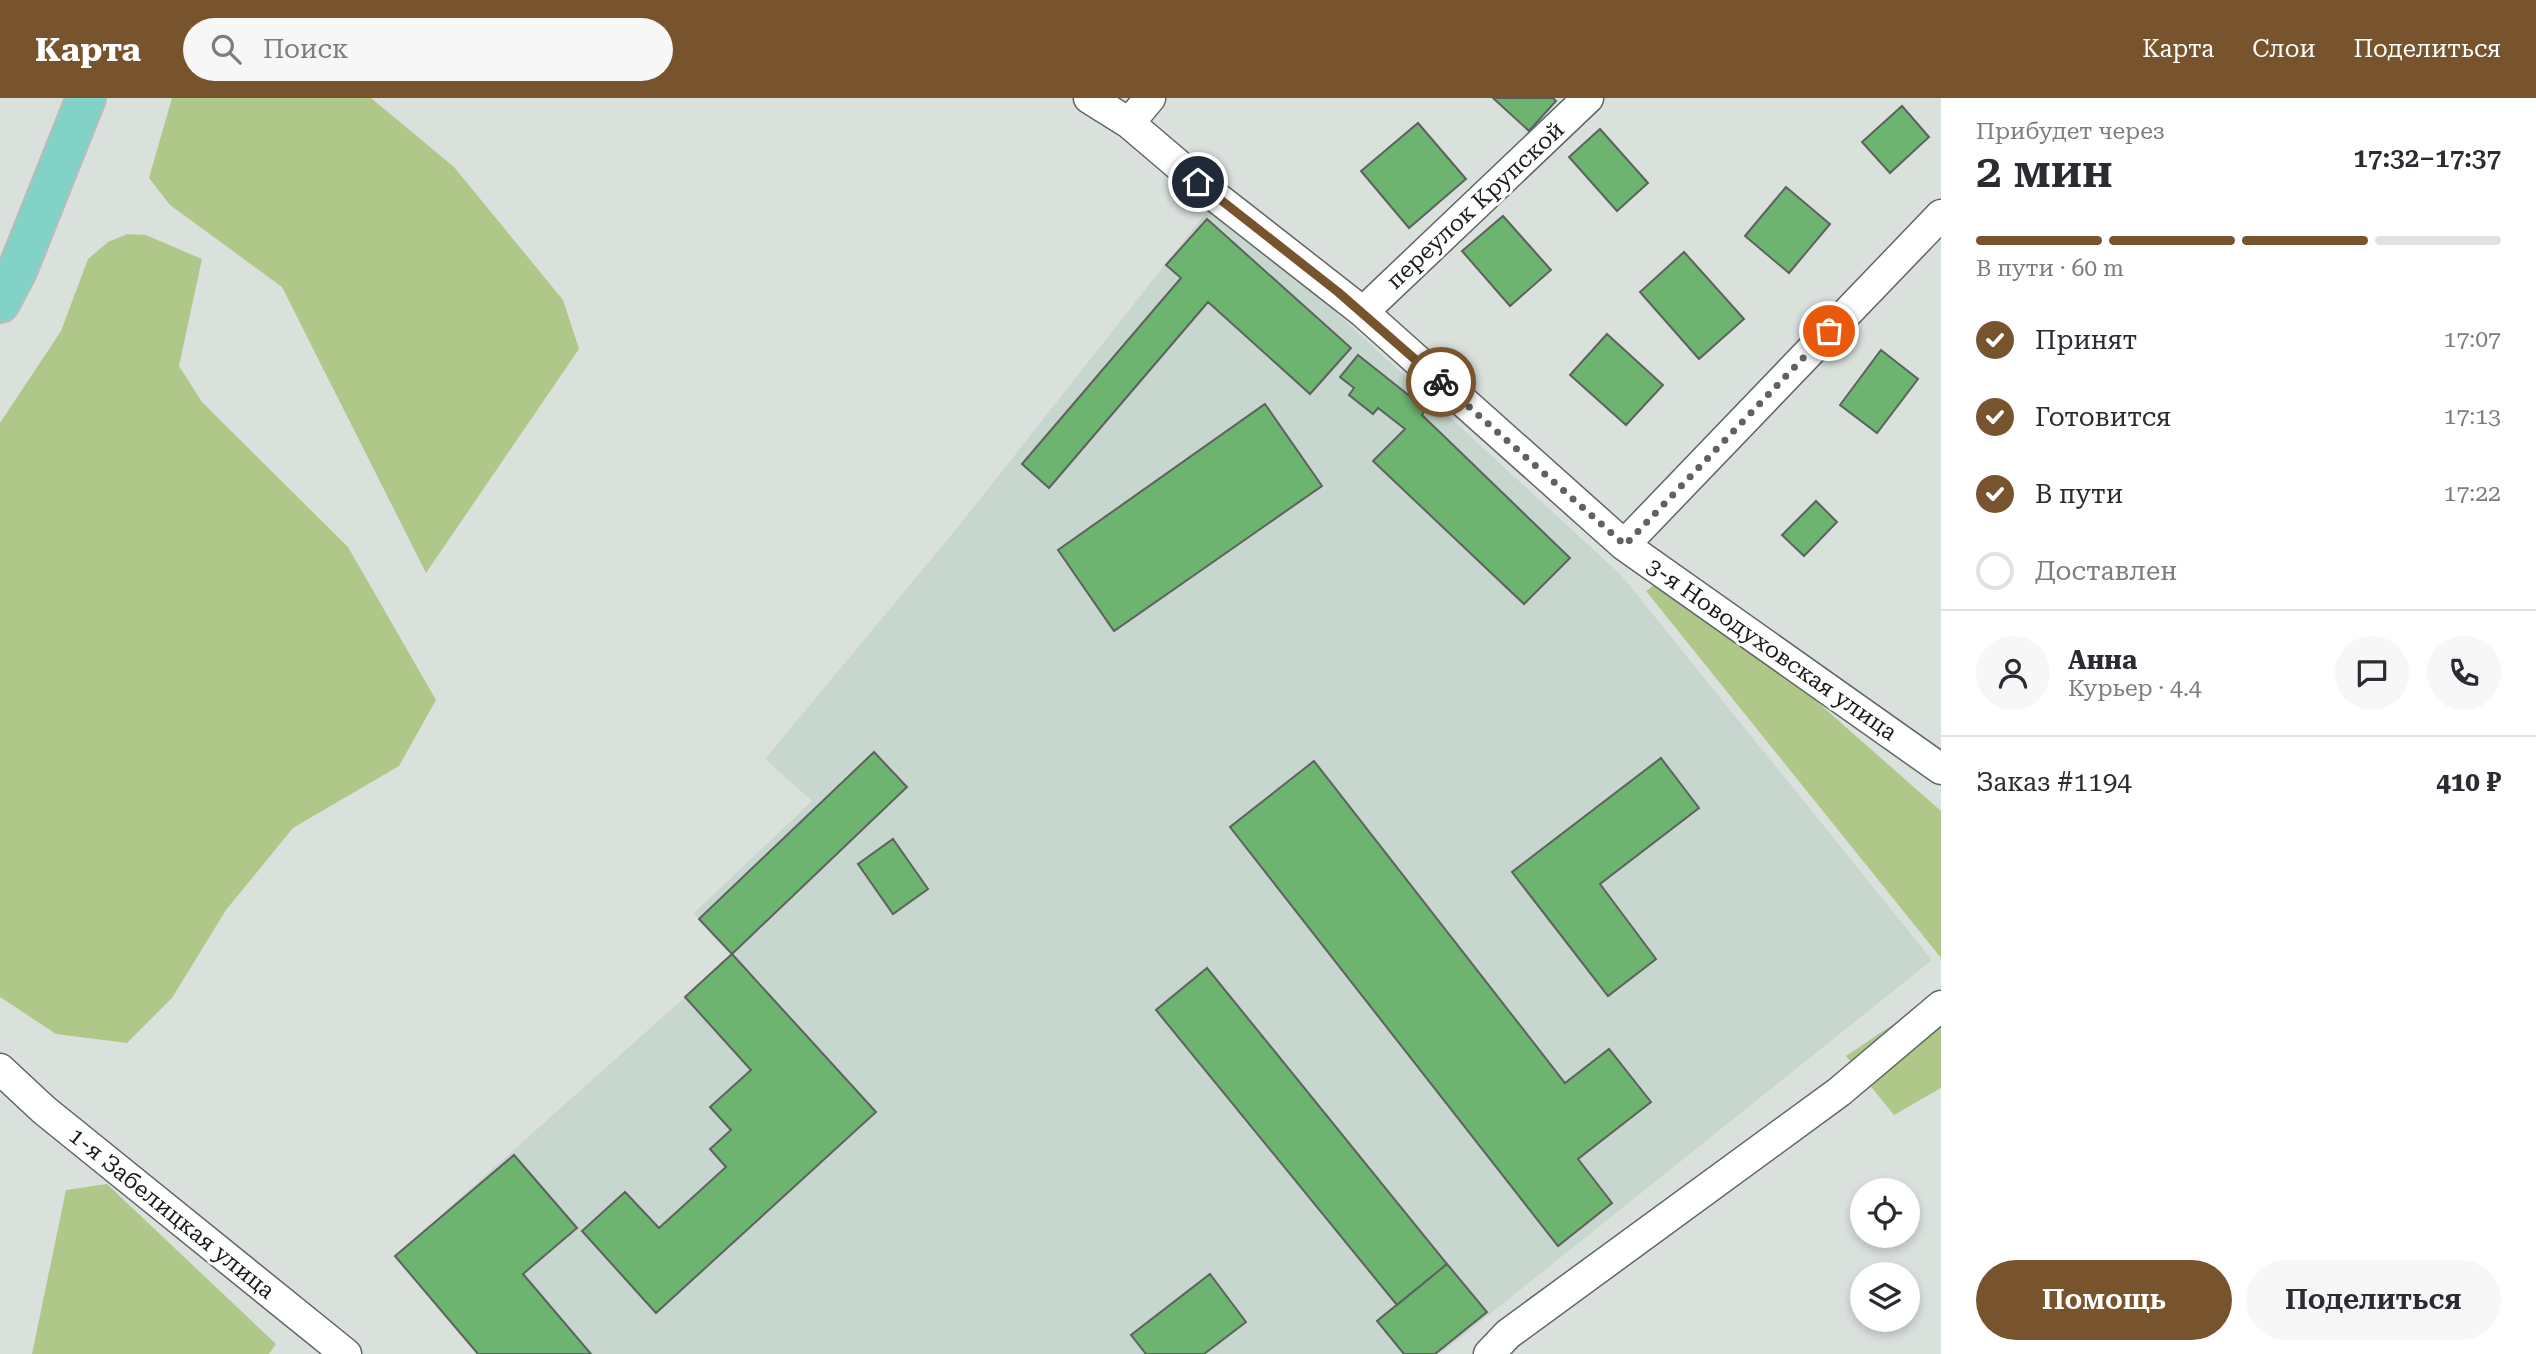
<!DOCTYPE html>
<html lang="ru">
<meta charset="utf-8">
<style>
body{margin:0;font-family:"Roboto Serif",serif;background:#f7f7f7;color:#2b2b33;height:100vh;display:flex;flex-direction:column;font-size:26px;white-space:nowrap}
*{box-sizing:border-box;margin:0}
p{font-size:23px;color:#7c7c81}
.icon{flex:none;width:38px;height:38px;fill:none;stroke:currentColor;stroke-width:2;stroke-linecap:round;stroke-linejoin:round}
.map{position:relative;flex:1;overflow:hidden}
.sheet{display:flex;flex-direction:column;background:#fff;width:595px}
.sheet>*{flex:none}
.fabs{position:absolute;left:1850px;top:1080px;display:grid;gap:14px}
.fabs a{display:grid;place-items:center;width:70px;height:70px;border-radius:50%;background:#fff;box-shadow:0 4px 10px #0003;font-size:35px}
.pin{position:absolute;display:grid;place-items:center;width:60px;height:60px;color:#fff;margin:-30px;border:4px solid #fff;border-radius:50%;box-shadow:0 2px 7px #0007}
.courier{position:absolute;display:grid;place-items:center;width:70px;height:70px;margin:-35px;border:5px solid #77542d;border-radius:50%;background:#fff;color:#222;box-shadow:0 2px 9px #0007}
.summary em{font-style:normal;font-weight:600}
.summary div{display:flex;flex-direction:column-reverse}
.summary{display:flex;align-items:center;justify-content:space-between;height:119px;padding:0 35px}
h1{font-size:46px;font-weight:600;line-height:52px}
.bar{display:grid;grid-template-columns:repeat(4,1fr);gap:10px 7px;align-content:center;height:84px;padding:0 35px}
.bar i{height:9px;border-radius:5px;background:#e1e1e2}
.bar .current{background:#77542d}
.bar p{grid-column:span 4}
.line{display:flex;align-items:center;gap:18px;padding:0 35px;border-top:2px solid #e1e1e2}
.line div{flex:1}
.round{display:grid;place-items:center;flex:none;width:74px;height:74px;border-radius:37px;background:#f7f7f7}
ol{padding:0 35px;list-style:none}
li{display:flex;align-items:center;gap:21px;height:77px}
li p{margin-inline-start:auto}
li .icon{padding:7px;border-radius:50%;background:#77542d;color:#fff;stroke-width:4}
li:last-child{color:#7c7c81}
li i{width:38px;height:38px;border:4px solid #e1e1e2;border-radius:50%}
.action{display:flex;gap:14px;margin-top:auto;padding:14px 35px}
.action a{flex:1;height:80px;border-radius:42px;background:#77542d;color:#fff;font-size:28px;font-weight:600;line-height:80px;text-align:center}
.action a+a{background:#f7f7f7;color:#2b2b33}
header{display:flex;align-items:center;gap:42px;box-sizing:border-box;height:98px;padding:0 35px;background:#77542d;color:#fff}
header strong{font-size:33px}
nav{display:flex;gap:38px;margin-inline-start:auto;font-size:24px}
.search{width:490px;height:63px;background:#f7f7f7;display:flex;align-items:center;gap:18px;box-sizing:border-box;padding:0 24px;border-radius:38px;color:#7c7c81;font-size:26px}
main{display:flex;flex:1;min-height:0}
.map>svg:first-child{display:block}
.built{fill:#c7d6ce}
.green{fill:#afc889}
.building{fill:#6cb470;stroke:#5e625e;stroke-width:2}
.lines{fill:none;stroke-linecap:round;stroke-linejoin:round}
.minor-casing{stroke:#606663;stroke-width:33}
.trunk-casing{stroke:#bbb;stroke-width:42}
.minor{stroke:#fff;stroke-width:30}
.trunk{stroke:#82d2c8;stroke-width:38}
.done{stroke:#5e6260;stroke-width:7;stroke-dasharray:0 12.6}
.route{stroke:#77542d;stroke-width:9}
.labels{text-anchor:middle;stroke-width:6;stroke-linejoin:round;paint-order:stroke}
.street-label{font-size:23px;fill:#1b1d1c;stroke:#fff}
</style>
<header>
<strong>Карта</strong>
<div class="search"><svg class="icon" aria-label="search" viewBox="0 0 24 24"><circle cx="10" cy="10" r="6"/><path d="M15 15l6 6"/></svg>Поиск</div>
<nav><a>Карта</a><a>Слои</a><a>Поделиться</a></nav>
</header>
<main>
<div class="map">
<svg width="1941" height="1256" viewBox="0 0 1941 1256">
<rect width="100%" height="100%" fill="#dae1dd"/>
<path class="built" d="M1215 103 1621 477 1932 862 1440 1256H477L395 1158 732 857 694 815 812 703 765 661 958 429Z"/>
<path class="green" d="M172 0H371L454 69 563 202 579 251 426 475 282 189 170 107 149 80Z
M127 136 146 137 202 161 179 268 202 304 348 449 436 602 399 668 293 730 226 812 172 900 127 945 56 936 0 899V325L61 233 88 161 108 144Z
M1671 475 1941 713V860L1646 493Z
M1941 894V990L1894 1017 1846 958Z
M107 1086 276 1246 269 1256H32L66 1092Z"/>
<path class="building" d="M1493 0H1553L1556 3 1529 33Z
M1902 8 1929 39 1890 75 1862 44Z
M1418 25 1466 81 1409 130 1361 73Z
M1600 31 1648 85 1617 113 1569 59Z
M1786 89 1830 126 1789 175 1745 138Z
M1503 118 1551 172 1510 208 1462 153Z
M1207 121 1351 250 1310 296 1208 204 1049 390 1022 366 1181 180 1166 167Z
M1684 154 1744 221 1699 261 1640 194Z
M1607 236 1663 287 1626 327 1570 277Z
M1881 252 1918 281 1877 335 1840 307Z
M1358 257 1426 311 1422 317 1570 460 1524 506 1373 363 1405 331 1378 310 1373 316 1349 297 1354 290 1340 279Z
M1265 306 1322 388 1114 533 1058 452Z
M1816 403 1837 424 1804 458 1782 437Z
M874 654 907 689 732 856 699 821Z
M1661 660 1699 710 1600 786 1656 861 1608 898 1512 774Z
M1314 663 1565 985 1609 951 1651 1004 1578 1061 1612 1105 1558 1148 1230 729Z
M893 741 928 791 893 816 858 766Z
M732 856 876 1014 656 1215 582 1133 625 1094 659 1130 726 1069 710 1051 731 1032 710 1009 751 972 685 899Z
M1207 870 1447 1166 1397 1207 1156 912Z
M514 1057 577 1130 523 1176 591 1256H478L395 1158Z
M1447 1166 1487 1214 1435 1256H1404L1377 1223Z
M1210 1176 1246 1224 1204 1256H1146L1131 1237Z"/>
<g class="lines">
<g class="minor-casing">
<path id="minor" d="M1089 0 1129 25 1216 99 1363 214 1624 447 1941 671
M1129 25 1150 0
M1363 214 1588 0
M1624 447 1941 117
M0 971 44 1012 346 1256
M1489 1256 1508 1236 1839 994 1941 908"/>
</g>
<g class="trunk-casing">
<path id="trunk" d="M0 205 17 173 86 0"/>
</g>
<use href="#minor" class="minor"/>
<use href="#trunk" class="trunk"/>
</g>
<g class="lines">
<path class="done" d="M1441 284 1625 447 1829 233"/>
<path class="route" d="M1198 84 1338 194 1441 284"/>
</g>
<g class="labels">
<g class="street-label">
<text transform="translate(1475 107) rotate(-43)" y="8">переулок Крупской</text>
<text transform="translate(1772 551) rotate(35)" y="8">3-я Новодуховская улица</text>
<text transform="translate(172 1115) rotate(39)" y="8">1-я Забелицкая улица</text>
</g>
</g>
</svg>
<div class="fabs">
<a><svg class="icon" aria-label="locate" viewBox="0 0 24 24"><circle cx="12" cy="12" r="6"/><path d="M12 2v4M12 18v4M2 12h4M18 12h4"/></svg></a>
<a><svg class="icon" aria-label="layers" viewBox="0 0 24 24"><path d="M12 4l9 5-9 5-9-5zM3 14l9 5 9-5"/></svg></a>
</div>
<div class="pin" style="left:1829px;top:233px;background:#ea580c"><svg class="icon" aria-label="bag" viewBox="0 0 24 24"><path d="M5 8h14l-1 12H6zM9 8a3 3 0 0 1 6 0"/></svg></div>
<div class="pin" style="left:1198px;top:84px;background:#1f2937"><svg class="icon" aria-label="home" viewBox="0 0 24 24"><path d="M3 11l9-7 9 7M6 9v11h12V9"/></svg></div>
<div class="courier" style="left:1441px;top:284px"><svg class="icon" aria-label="bike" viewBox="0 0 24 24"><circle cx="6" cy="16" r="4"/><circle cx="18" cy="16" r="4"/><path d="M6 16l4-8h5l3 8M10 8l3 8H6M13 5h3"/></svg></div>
</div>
<section class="sheet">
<div class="summary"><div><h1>2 мин</h1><p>Прибудет через</p></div><em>17:32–17:37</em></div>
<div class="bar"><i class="current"></i><i class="current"></i><i class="current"></i><i></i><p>В пути · 60 m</p></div>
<ol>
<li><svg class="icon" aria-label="check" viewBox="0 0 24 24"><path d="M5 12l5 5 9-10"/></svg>Принят<p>17:07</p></li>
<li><svg class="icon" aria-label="check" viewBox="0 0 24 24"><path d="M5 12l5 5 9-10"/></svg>Готовится<p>17:13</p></li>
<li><svg class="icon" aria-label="check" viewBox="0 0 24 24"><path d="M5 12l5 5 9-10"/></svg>В пути<p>17:22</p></li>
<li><i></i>Доставлен</li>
</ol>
<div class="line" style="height:126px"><a class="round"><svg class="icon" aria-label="person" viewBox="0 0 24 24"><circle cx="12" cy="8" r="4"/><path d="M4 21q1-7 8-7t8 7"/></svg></a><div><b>Анна</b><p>Курьер · 4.4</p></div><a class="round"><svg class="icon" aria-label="chat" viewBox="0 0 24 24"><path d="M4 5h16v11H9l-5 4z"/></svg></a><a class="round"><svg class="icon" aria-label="phone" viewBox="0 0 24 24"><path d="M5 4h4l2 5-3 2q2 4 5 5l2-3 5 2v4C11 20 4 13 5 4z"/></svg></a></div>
<div class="line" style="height:91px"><div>Заказ #1194</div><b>410 ₽</b></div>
<div class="action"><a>Помощь</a><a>Поделиться</a></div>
</section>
</main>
